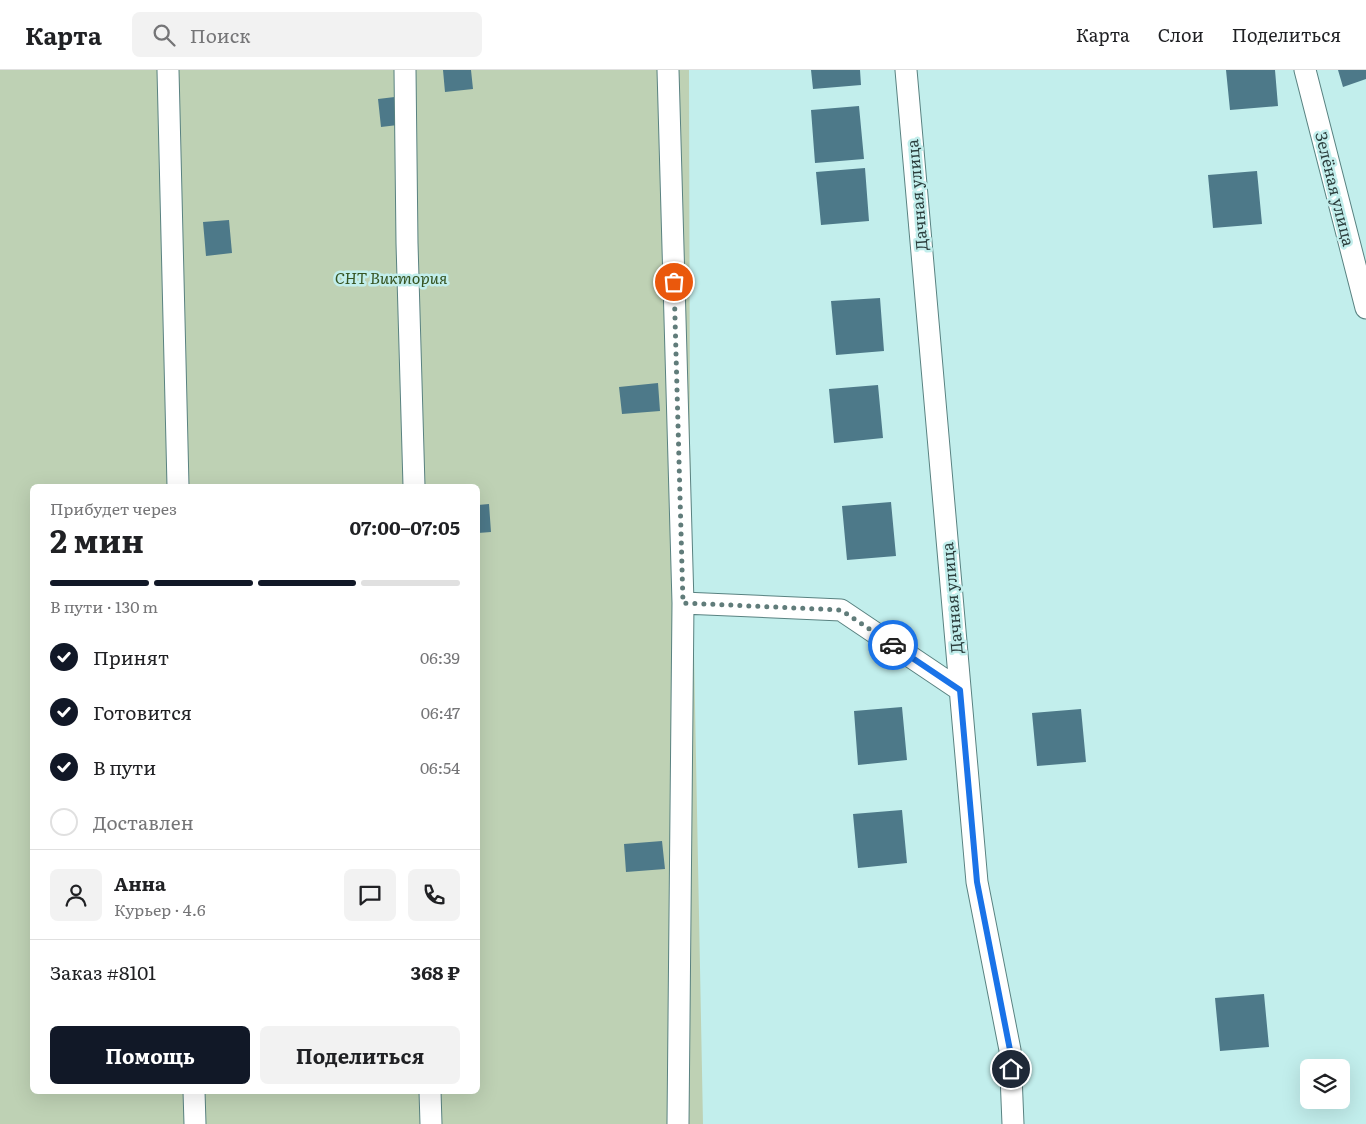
<!DOCTYPE html>
<html lang="ru">
<meta charset="utf-8">
<style>
body{margin:0;font-family:Literata,serif;background:#f2f2f2;color:#202124;height:100vh;display:flex;flex-direction:column;font-size:19px;white-space:nowrap}
*{box-sizing:border-box;margin:0}
p{font-size:16px;color:#757577}
.icon{flex:none;width:28px;height:28px;fill:none;stroke:currentColor;stroke-width:2;stroke-linecap:round;stroke-linejoin:round}
.map{position:relative;flex:1;overflow:hidden}
.details{position:absolute;left:30px;top:414px;width:450px;height:610px;display:flex;flex-direction:column;background:#fff;border-radius:8px;box-shadow:0 5px 20px #0002}
.details>*{flex:none}
.controls{position:absolute;left:1300px;top:989px;display:grid;gap:10px}
.controls a{display:grid;place-items:center;width:50px;height:50px;border-radius:8px;background:#fff;box-shadow:0 5px 20px #0002;font-size:25px}
.pin{position:absolute;display:grid;place-items:center;width:42px;height:42px;color:#fff;margin:-21px;border:2px solid #fff;border-radius:50%;box-shadow:0 1px 5px #0007}
.courier{position:absolute;display:grid;place-items:center;width:50px;height:50px;margin:-25px;border:4px solid #1a73e8;border-radius:50%;background:#fff;color:#222;box-shadow:0 1px 6px #0007}
.summary em{font-style:normal;font-weight:700}
.summary div{display:flex;flex-direction:column-reverse}
.summary{display:flex;align-items:center;justify-content:space-between;height:85px;padding:0 20px}
h1{font-size:32px;font-weight:700;line-height:38px}
.bar{display:grid;grid-template-columns:repeat(4,1fr);gap:8px 5px;align-content:center;height:60px;padding:0 20px}
.bar i{height:6px;border-radius:4px;background:#e0e0e0}
.bar .current{background:#111827}
.bar p{grid-column:span 4}
.line{display:flex;align-items:center;gap:12px;padding:0 20px;border-top:1px solid #e0e0e0}
.line div{flex:1}
.round{display:grid;place-items:center;flex:none;width:52px;height:52px;border-radius:8px;background:#f2f2f2}
ol{padding:0 20px;list-style:none}
li{display:flex;align-items:center;gap:15px;height:55px}
li p{margin-inline-start:auto}
li .icon{padding:5px;border-radius:50%;background:#111827;color:#fff;stroke-width:4}
li:last-child{color:#757577}
li i{width:28px;height:28px;border:2px solid #e0e0e0;border-radius:50%}
.button{display:flex;gap:10px;margin-top:auto;padding:10px 20px}
.button a{flex:1;height:58px;border-radius:8px;background:#111827;color:#fff;font-size:20px;font-weight:700;line-height:58px;text-align:center}
.button a+a{background:#f2f2f2;color:#202124}
header{display:flex;align-items:center;gap:30px;box-sizing:border-box;height:70px;padding:0 25px;background:#fff;border-bottom:1px solid #e0e0e0}
header strong{font-size:24px}
nav{display:flex;gap:28px;margin-inline-start:auto;font-size:18px}
.search{width:350px;height:45px;background:#f2f2f2;display:flex;align-items:center;gap:12px;box-sizing:border-box;padding:0 18px;border-radius:8px;color:#757577;font-size:19px}
.map>svg:first-child{display:block}
.green{fill:#bed1b4;fill-rule:evenodd}
.building{fill:#4d7989}
.lines{fill:none;stroke-linecap:round;stroke-linejoin:round}
.minor-casing{stroke:#598281;stroke-width:23}
.minor{stroke:#fff;stroke-width:21}
.done{stroke:#607c7a;stroke-width:5;stroke-dasharray:0 9}
.route{stroke:#1a73e8;stroke-width:6}
.labels{text-anchor:middle;stroke-width:5;stroke-linejoin:round;paint-order:stroke}
.street-label{font-size:16px;fill:#2c3e3d;stroke:#c2eeec}
.park-label{font-size:16px;font-style:italic;fill:#355321;stroke:#c2eeec}
</style>
<header>
<strong>Карта</strong>
<div class="search"><svg class="icon" aria-label="search" viewBox="0 0 24 24"><circle cx="10" cy="10" r="6"/><path d="M15 15l6 6"/></svg>Поиск</div>
<nav><a>Карта</a><a>Слои</a><a>Поделиться</a></nav>
</header>
<div class="map">
<svg width="1366" height="1054" viewBox="0 0 1366 1054">
<rect width="100%" height="100%" fill="#c2eeec"/>
<path class="green" d="M0 0H689L690 374 703 1054H0ZM32 416H478V1021H32Z"/>
<path class="building" d="M443 0H471L473 19 445 22Z
M811 0H860L861 15 813 19Z
M1226 0H1275L1278 36 1230 40Z
M1338 0H1366V9L1343 17Z
M403 26 406 54 381 57 378 29Z
M859 36 864 89 815 93 811 40Z
M865 98 869 151 821 155 816 102Z
M1257 101 1262 154 1213 158 1208 105Z
M229 150 232 183 206 186 203 152Z
M880 228 884 281 836 285 831 231Z
M658 313 660 341 622 344 619 317Z
M878 315 883 368 834 373 829 319Z
M891 432 896 486 847 490 842 436Z
M489 434 491 462 478 463V435Z
M902 637 907 690 858 695 854 641Z
M1081 639 1086 692 1037 696 1032 643Z
M902 740 907 793 858 798 853 744Z
M662 771 665 799 626 802 624 774Z
M1264 924 1269 977 1220 981 1215 928Z"/>
<g class="lines">
<g class="minor-casing">
<path id="minor" d="M168 0 178 416
M405 0 407 173 414 416
M668 0 683 533 678 1054
M906 0 977 812 1010 980 1013 1054
M1305 0 1366 238
M683 533 841 540 960 620
M194 1021 195 1054
M430 1021 431 1054"/>
</g>
<use href="#minor" class="minor"/>
</g>
<g class="lines">
<path class="done" d="M674 212 683 533 841 540 893 575"/>
<path class="route" d="M893 575 960 620 977 812 1010 980 1011 999"/>
</g>
<g class="labels">
<g class="street-label">
<text transform="translate(1335 119) rotate(76)" y="6">Зелёная улица</text>
<text transform="translate(917 125) rotate(-95)" y="6">Дачная улица</text>
<text transform="translate(952 528) rotate(-95)" y="6">Дачная улица</text>
</g>
<g class="park-label">
<text x="391" y="214">СНТ Виктория</text>
</g>
</g>
</svg>
<div class="controls">
<a><svg class="icon" aria-label="layers" viewBox="0 0 24 24"><path d="M12 4l9 5-9 5-9-5zM3 14l9 5 9-5"/></svg></a>
</div>
<div class="pin" style="left:674px;top:212px;background:#ea580c"><svg class="icon" aria-label="bag" viewBox="0 0 24 24"><path d="M5 8h14l-1 12H6zM9 8a3 3 0 0 1 6 0"/></svg></div>
<div class="pin" style="left:1011px;top:999px;background:#1f2937"><svg class="icon" aria-label="home" viewBox="0 0 24 24"><path d="M3 11l9-7 9 7M6 9v11h12V9"/></svg></div>
<div class="courier" style="left:893px;top:575px"><svg class="icon" aria-label="car" viewBox="0 0 24 24"><path d="M5 17H2v-5l4-1 3-4h7l3 4 3 1v5h-3M9 17h6M6 11h13"/><circle cx="7" cy="17" r="2"/><circle cx="17" cy="17" r="2"/></svg></div>
<section class="details">
<div class="summary"><div><h1>2 мин</h1><p>Прибудет через</p></div><em>07:00–07:05</em></div>
<div class="bar"><i class="current"></i><i class="current"></i><i class="current"></i><i></i><p>В пути · 130 m</p></div>
<ol>
<li><svg class="icon" aria-label="check" viewBox="0 0 24 24"><path d="M5 12l5 5 9-10"/></svg>Принят<p>06:39</p></li>
<li><svg class="icon" aria-label="check" viewBox="0 0 24 24"><path d="M5 12l5 5 9-10"/></svg>Готовится<p>06:47</p></li>
<li><svg class="icon" aria-label="check" viewBox="0 0 24 24"><path d="M5 12l5 5 9-10"/></svg>В пути<p>06:54</p></li>
<li><i></i>Доставлен</li>
</ol>
<div class="line" style="height:90px"><a class="round"><svg class="icon" aria-label="person" viewBox="0 0 24 24"><circle cx="12" cy="8" r="4"/><path d="M4 21q1-7 8-7t8 7"/></svg></a><div><b>Анна</b><p>Курьер · 4.6</p></div><a class="round"><svg class="icon" aria-label="chat" viewBox="0 0 24 24"><path d="M4 5h16v11H9l-5 4z"/></svg></a><a class="round"><svg class="icon" aria-label="phone" viewBox="0 0 24 24"><path d="M5 4h4l2 5-3 2q2 4 5 5l2-3 5 2v4C11 20 4 13 5 4z"/></svg></a></div>
<div class="line" style="height:65px"><div>Заказ #8101</div><b>368 ₽</b></div>
<div class="button"><a>Помощь</a><a>Поделиться</a></div>
</section>
</div>
